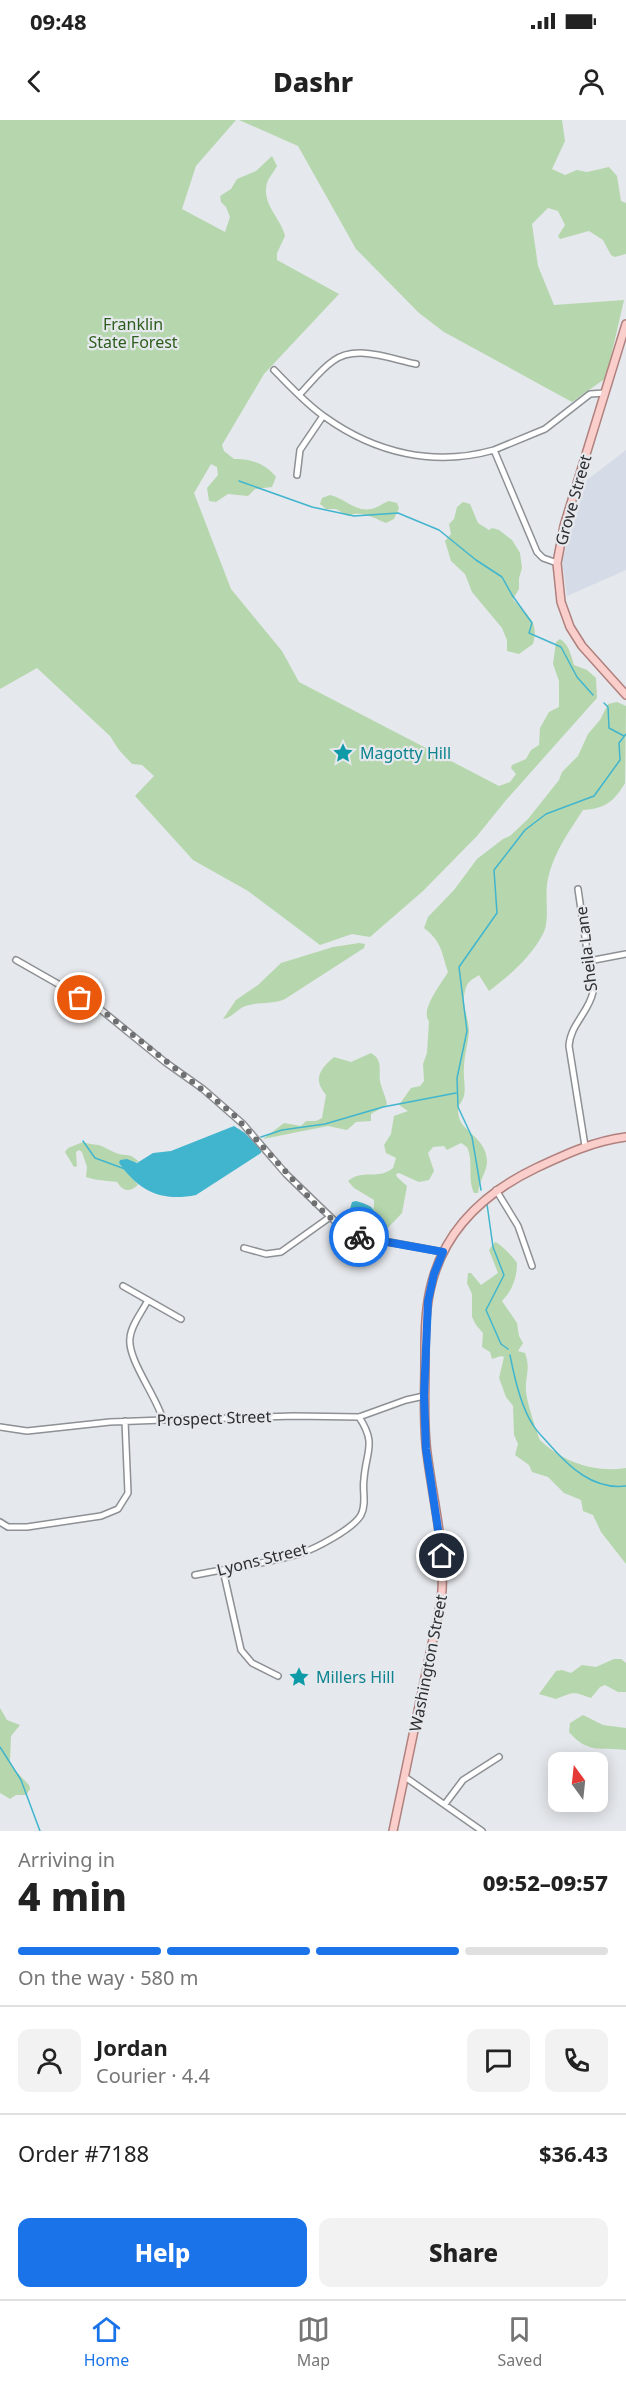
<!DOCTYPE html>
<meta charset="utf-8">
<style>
body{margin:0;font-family:"Noto Sans",sans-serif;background:#f2f2f2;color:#222;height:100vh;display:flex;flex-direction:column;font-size:22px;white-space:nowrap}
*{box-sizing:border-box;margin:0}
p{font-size:20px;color:#767676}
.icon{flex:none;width:33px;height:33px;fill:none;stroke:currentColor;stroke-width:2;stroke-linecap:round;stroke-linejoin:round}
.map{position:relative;height:1711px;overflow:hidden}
.details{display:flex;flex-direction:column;background:#fff;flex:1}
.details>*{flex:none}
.needle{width:39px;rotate:345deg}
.fabs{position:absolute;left:548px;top:1632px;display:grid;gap:12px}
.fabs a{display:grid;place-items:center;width:60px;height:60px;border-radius:12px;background:#fff;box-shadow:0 3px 15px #0003;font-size:30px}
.pin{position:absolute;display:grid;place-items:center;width:51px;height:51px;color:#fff;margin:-26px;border:3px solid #fff;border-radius:50%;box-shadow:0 2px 6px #0007}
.courier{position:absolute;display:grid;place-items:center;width:60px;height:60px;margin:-30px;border:4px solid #1a73e8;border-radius:50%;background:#fff;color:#222;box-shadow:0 2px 8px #0007}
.summary em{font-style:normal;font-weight:800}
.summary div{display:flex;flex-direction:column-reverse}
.summary{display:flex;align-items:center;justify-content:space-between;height:102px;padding:0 18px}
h1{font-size:39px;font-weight:800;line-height:45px}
.bar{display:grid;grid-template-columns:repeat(4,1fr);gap:9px 6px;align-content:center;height:72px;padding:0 18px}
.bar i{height:8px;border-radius:4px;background:#e0e0e0}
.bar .on{background:#1a73e8}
.bar p{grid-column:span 4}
.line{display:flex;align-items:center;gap:15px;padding:0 18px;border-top:2px solid #e0e0e0}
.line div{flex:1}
.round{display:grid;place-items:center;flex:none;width:63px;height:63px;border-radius:12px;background:#f2f2f2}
.action{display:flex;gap:12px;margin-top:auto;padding:12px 18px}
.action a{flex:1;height:69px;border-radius:12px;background:#1a73e8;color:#fff;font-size:24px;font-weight:800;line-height:69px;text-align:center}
.action a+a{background:#f2f2f2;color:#222}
.status{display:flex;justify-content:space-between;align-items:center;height:42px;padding:0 30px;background:#fff;direction:ltr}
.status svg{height:16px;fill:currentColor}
header{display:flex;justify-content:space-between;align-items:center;height:78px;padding:0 18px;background:#fff;font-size:27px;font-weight:800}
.dock{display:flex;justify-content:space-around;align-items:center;height:84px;border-top:2px solid #e0e0e0;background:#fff;font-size:16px;color:#767676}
.dock a{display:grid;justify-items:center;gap:3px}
.dock .on{color:#1a73e8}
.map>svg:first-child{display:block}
.built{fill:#d6dce7}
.green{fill:#b6d7ad}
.water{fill:#41b5ce}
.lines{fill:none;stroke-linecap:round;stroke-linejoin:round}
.stream{stroke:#41b5ce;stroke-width:1.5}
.minor-casing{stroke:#8d9094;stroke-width:8}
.major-casing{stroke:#b0817e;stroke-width:10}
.minor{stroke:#fff;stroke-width:5}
.major{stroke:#facecb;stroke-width:7}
.done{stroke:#6d6f71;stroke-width:6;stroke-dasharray:0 10.8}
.route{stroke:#1a73e8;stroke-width:8}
.labels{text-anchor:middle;stroke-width:4.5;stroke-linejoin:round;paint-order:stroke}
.park-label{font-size:16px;fill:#2d5d1c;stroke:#e5e8ec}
.street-label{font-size:16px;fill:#2d2e2f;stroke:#e5e8ec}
.culture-label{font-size:16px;fill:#0d838f;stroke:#e5e8ec;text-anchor:start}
</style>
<div class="status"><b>09:48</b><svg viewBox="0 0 49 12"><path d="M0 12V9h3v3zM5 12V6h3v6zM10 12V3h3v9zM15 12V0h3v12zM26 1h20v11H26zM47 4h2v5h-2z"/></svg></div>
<header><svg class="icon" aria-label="back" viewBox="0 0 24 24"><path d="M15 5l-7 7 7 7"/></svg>Dashr<svg class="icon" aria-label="person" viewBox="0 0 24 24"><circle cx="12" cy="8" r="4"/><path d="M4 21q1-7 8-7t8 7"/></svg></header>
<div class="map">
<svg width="626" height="1711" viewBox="0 0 626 1711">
<rect width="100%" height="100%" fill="#e5e8ec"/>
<path class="built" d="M626 330V450L567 476 562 440 587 360Z"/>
<path class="green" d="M0 0H236L196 46 182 89 225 112 230 97 226 87 221 82 220 76 231 69 237 59 256 51 272 36 277 46C274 52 269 57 267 63 261 84 281 98 285 116L277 133V140L339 174 264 254 222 325 224 331 234 339C250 338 266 344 276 357L272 367 255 369 248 376 228 374 216 382 209 381 207 368 218 355 217 347 211 344 194 373 231 469 282 531 299 562 499 666 510 662 516 654 511 648 512 645 526 639 531 630 539 625 540 608 549 592 559 587V561L553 544 556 522 560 519C569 524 571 536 574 545L587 550 596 558 597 578 507 679 477 716 423 771 370 817 352 814 320 825 248 771 193 740 135 676 154 656 142 645 132 644 119 630 110 616 37 548 0 569Z
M239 0H562L565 21 552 49 565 55 577 50 587 52 609 47 617 56 621 81 626 83V134L615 137 611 135 603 120 589 111 560 119 558 116 565 105 558 91 548 88 532 104 538 146 554 185 624 180 606 258 572 282 444 212 419 193 356 129 298 26Z
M330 375C345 378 354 392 371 389 378 388 382 383 389 381L397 383 399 388 394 399 386 403C373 398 362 390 348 396L336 389H326L320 384 322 378Z
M463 382 470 384 478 403 489 410 492 408 499 410 512 420 520 433 522 448 519 458V469L513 479C525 495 540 499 533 524L519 534 507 531V520L502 508 472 472 465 454 451 441 445 421 451 414 449 404 454 399 457 387Z
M617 582 626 586 625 663C614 682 604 689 583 690 568 713 552 735 547 764 545 779 550 801 543 814 531 837 509 856 489 871L479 855C472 860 467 861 465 871 461 885 469 898 469 912 468 924 464 936 464 948 463 957 466 968 464 976 461 986 456 983 459 997 462 1012 487 1018 487 1042 487 1051 479 1061 478 1073H474C467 1058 474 1042 467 1027L461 1023 447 1030 444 1026 433 1027 428 1033 434 1051 429 1060 419 1062 399 1053 396 1054 397 1057 407 1066 402 1093 386 1110 380 1111 367 1103C374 1097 374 1088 374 1080L354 1068 348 1061C362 1049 379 1060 393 1048L396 1038 386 1033 384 1025 391 1014 394 996 408 991 399 985 411 968 420 966 424 961 423 944 427 933 429 901C420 890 441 864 448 852 441 831 442 822 424 808L428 797 454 770 477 739 503 719 510 716 528 699 559 660 562 652 578 636 588 614 600 600 608 584Z
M359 823 365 824 364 828 285 879C272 885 257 881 243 887 236 891 231 898 223 899L236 880 258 865 281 843 333 827Z
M371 933C385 941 377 953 381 965 383 972 386 977 387 985L371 994V1001L356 1002 347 1010 328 1006 263 1019 284 1003 301 1006 306 1001H316L322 998 326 975C313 959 319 950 334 937L351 942Z
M83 1022C89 1024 92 1024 98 1025 104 1026 110 1031 116 1033 127 1037 129 1032 139 1042L119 1043 138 1065C129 1073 123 1071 117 1062 108 1061 94 1060 86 1057L87 1047 82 1032 79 1030 76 1032 77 1046 74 1047 65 1032 68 1028Z
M495 1122C502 1125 513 1137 517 1143 517 1158 512 1171 502 1181L517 1203 519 1216 523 1223 518 1231 525 1233C531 1249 525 1256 526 1270 526 1280 536 1310 540 1320 562 1342 595 1353 626 1348V1444L601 1412 593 1395 583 1391 581 1380 564 1373 548 1357 532 1352 529 1345 515 1335 518 1324 514 1315 513 1286 506 1277 499 1258 504 1237 501 1236 492 1239 490 1232 482 1227 483 1213 476 1205 472 1197V1174L467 1163 468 1153H471L481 1165 498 1153 489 1130Z
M614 1539H621L626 1543V1572H618L605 1565 600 1567 591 1578C574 1572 575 1571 556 1579L539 1574 556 1551 562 1550 571 1553 582 1545 596 1547Z
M0 1588 7 1600 20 1605 11 1616 10 1641 12 1647 29 1665 30 1669 26 1675H16L10 1679 0 1673Z
M583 1595 603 1605 626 1608V1630C600 1627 588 1634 569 1612L570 1603Z"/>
<path class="water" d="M234 1006 245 1013 261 1030V1033L196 1075C161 1082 139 1071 119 1043L120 1040 127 1039 137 1043 153 1033 171 1031Z
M356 1081C369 1085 383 1089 367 1103L356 1101 349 1092 352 1082Z"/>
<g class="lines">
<path class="stream" d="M239 361 312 387 354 396 398 393 439 410 476 440 502 457 512 475 532 503 529 513 561 527 577 557 593 575
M604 583 608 587 609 608 624 616
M261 1017 282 1010 325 1004 383 987 456 973
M83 1021 95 1038 125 1049
M481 1070 472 1017 458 987 457 958 467 911 459 847 497 793 494 750 525 710 546 694 594 676 620 640 619 623 626 614
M487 1084 493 1127 504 1155 486 1190 501 1224 508 1229
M510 1235C514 1256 521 1287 533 1305 537 1312 543 1317 548 1323 569 1347 593 1370 626 1366
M0 1627 21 1660 40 1711"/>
<g class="minor-casing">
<path id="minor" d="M274 250C290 266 306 284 325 297 375 333 434 347 494 330
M299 275C310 264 320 250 333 241 356 224 391 239 416 244
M297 355 300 330 323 296
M557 443 543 438 537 432 494 330 545 309 590 274 605 273
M578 769 593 872C589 892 570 905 569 926L585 1026
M16 840 95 885 165 942 203 969 243 1004 286 1054 343 1109 362 1117 443 1132
M589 841 626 834
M496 1070 518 1106 532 1146
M244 1128 266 1134 281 1132 330 1097
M123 1166 181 1199
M148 1180C142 1192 131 1205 130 1218 127 1239 157 1277 163 1300
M0 1307 27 1311 110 1302 163 1300 294 1296 359 1297 406 1280 424 1276
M0 1402 8 1407H27L101 1396 118 1389 128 1373 125 1301
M223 1450 241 1530 252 1543 278 1556
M195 1455C230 1448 266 1444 299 1434 315 1429 353 1409 361 1395 367 1383 362 1371 364 1359 366 1331 377 1324 359 1297
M405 1657 482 1711
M445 1684 463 1660 499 1637"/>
</g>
<g class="major-casing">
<path id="major" d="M626 204 564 406 557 443 561 482 570 507 582 526 626 575
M393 1711 441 1481C447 1432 433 1382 427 1333 423 1303 425 1272 425 1242 425 1218 425 1193 430 1170 443 1110 484 1073 536 1048 566 1034 594 1021 626 1017"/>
</g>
<use href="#minor" class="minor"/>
<use href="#major" class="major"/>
</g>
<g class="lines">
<path class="done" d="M80 878 95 885 233 994 316 1085 343 1109 359 1117"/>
<path class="route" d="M359 1117 443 1132 434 1154 428 1181 424 1276 426 1329 442 1436"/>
</g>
<defs>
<g id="sight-bare" transform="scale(1.62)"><path d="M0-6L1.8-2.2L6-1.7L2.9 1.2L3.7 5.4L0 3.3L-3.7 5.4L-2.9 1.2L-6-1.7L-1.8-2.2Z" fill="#0f9aa8" stroke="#e5e8ec" stroke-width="2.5" paint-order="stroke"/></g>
</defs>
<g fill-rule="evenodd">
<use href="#sight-bare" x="343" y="633"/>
<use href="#sight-bare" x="299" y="1557"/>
</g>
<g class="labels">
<g class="park-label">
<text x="133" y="210">Franklin<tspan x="133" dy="18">State Forest</tspan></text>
</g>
<g class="street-label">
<text transform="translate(573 380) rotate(-74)" y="6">Grove Street</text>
<text transform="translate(586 829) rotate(-97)" y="6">Sheila Lane</text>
<text transform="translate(214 1298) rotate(-2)" y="6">Prospect Street</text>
<text transform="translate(262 1439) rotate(-14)" y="6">Lyons Street</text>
<text transform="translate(428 1543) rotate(-79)" y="6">Washington Street</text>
</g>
<g class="culture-label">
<text x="360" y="639">Magotty Hill</text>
<text x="316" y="1563">Millers Hill</text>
</g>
</g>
</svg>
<div class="fabs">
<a><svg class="needle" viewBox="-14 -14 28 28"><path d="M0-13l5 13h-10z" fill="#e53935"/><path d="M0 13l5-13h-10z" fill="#767676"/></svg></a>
</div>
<div class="pin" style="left:80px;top:878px;background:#ea580c"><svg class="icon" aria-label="bag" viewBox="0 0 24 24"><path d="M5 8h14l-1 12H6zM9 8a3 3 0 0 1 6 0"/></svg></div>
<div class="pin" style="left:442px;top:1436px;background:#1f2937"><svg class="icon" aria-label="home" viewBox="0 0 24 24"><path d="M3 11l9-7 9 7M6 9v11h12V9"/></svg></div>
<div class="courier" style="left:359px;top:1117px"><svg class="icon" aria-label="bike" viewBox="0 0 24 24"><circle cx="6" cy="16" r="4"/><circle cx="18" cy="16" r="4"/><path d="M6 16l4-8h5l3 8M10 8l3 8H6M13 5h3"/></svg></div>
</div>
<section class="details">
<div class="summary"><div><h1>4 min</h1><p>Arriving in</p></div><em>09:52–09:57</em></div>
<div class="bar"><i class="on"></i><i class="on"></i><i class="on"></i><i></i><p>On the way · 580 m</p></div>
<div class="line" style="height:108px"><a class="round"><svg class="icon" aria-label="person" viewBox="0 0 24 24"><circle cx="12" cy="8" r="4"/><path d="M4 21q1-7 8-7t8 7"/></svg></a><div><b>Jordan</b><p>Courier · 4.4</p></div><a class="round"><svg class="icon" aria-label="chat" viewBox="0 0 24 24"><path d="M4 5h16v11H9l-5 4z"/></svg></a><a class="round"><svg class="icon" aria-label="phone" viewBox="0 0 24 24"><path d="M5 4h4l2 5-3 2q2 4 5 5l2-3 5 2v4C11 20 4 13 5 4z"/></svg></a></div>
<div class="line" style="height:78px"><div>Order #7188</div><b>$36.43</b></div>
<div class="action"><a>Help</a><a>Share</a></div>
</section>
<nav class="dock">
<a class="on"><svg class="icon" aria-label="home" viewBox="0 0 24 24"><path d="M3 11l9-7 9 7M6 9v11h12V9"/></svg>Home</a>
<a><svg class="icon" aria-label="map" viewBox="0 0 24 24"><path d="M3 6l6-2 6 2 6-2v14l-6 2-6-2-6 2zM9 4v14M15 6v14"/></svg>Map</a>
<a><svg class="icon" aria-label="saved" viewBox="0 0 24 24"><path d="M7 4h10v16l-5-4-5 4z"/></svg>Saved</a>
</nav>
